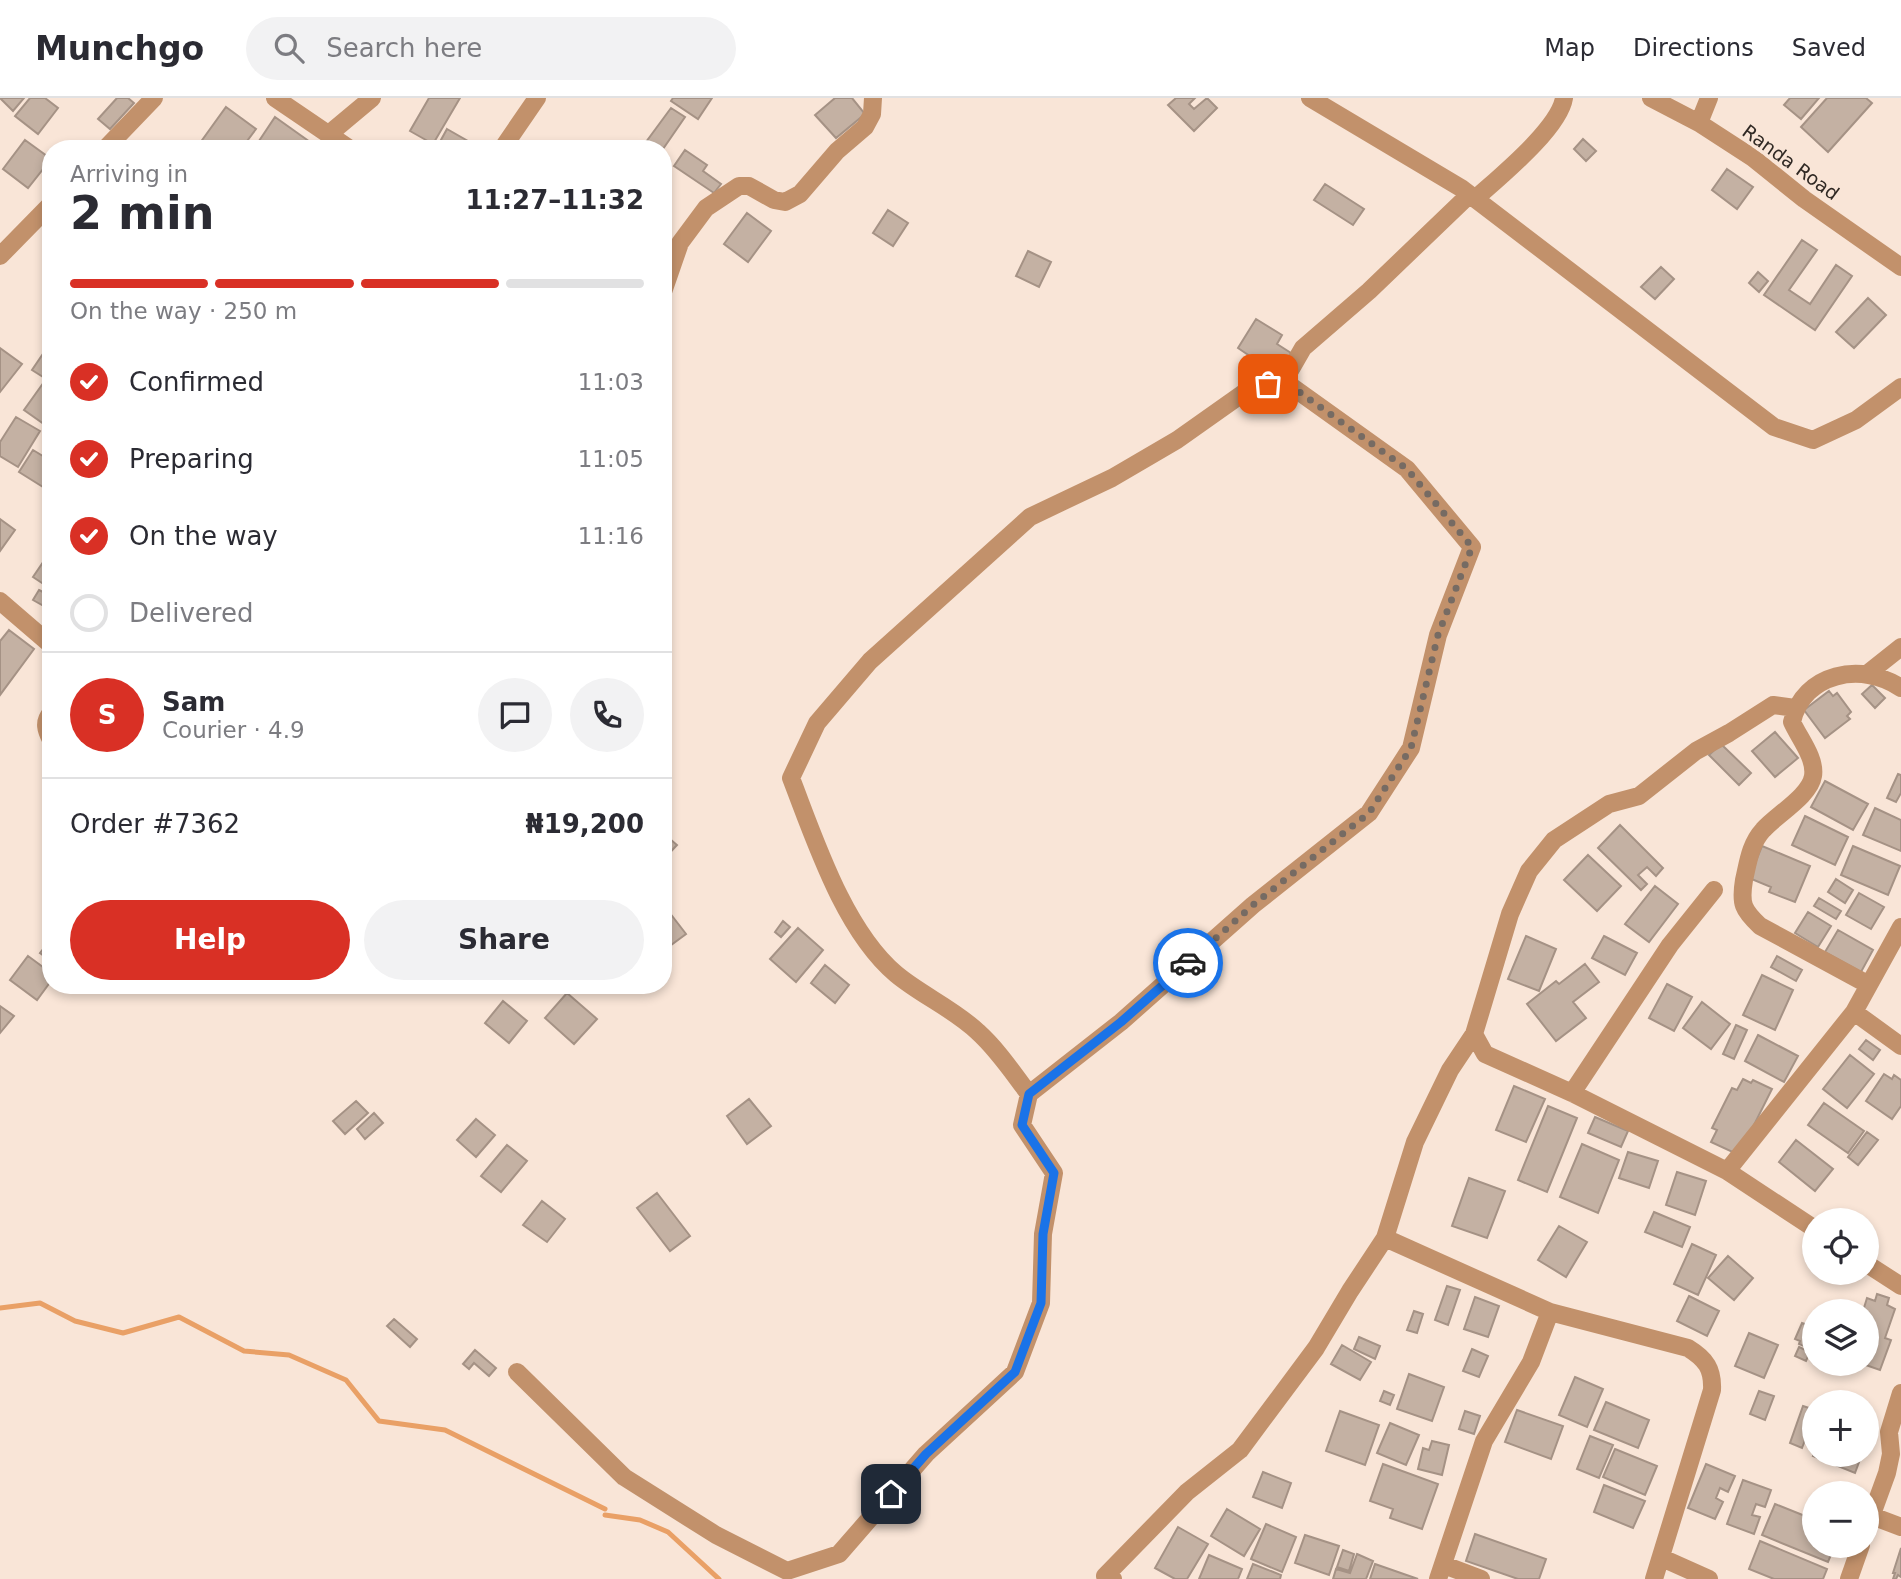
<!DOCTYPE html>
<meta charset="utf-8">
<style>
body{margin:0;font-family:"DejaVu Sans",sans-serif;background:#f2f2f3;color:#2b2b33;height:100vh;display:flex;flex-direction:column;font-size:26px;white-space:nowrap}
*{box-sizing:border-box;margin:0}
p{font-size:23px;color:#7c7c81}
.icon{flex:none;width:38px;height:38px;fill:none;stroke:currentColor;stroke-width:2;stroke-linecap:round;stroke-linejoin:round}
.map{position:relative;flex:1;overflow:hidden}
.sheet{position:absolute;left:42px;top:42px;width:630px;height:854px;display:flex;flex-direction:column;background:#fff;border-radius:28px;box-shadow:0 4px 10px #0003}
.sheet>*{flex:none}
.controls{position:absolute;left:1802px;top:1110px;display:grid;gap:14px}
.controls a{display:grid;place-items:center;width:77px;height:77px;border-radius:50%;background:#fff;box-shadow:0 4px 10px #0003;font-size:35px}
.pin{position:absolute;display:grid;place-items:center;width:60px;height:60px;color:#fff;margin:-30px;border-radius:14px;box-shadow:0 4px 10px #0006}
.courier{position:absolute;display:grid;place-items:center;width:70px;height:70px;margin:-35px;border:5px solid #1a73e8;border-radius:50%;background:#fff;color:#222;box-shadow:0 2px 9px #0007}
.head em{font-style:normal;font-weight:700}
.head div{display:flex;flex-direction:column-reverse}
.head{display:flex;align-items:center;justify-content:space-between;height:119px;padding:0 28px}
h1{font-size:46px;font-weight:700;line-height:52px}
.bar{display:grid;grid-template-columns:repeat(4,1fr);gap:10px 7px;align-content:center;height:84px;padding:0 28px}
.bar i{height:9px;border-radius:5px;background:#e1e1e2}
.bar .on{background:#d93025}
.bar p{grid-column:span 4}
.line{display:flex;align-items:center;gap:18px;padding:0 28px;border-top:2px solid #e1e1e2}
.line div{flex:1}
.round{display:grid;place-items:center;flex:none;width:74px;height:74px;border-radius:37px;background:#f2f2f3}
ol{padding:0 28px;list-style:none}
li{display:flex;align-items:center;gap:21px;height:77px}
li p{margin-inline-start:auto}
li .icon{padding:7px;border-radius:50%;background:#d93025;color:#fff;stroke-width:4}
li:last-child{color:#7c7c81}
li i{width:38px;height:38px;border:4px solid #e1e1e2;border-radius:50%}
.primary-button{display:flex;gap:14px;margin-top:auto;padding:14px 28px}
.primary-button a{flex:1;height:80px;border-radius:42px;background:#d93025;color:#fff;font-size:28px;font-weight:700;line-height:80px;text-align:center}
.primary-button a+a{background:#f2f2f3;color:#2b2b33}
header{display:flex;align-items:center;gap:42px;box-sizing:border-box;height:98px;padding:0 35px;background:#fff;border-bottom:2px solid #e1e1e2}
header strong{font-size:33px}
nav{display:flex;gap:38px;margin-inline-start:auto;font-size:24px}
.search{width:490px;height:63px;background:#f2f2f3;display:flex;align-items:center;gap:18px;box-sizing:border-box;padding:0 24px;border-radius:38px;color:#7c7c81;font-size:26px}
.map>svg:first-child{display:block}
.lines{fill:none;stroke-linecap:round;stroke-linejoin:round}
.stream{stroke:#e9a066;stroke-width:5}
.building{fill:#c4b1a3;stroke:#a59285;stroke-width:2}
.minor{stroke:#c2916b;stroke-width:18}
.done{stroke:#766b63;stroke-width:7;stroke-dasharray:0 12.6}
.route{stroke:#1a73e8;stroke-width:9}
.labels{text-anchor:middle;stroke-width:7;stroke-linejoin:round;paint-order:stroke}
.street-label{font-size:19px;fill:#302924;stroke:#f9e5d7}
</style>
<header>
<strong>Munchgo</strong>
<div class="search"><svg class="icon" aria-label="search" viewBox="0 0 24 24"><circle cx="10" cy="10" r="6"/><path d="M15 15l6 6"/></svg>Search here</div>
<nav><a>Map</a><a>Directions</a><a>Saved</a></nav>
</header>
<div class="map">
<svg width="1901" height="1481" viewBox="0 0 1901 1481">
<rect width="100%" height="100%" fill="#f9e5d7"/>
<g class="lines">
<path class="stream" d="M0 1210 40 1205 75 1223 123 1235 179 1219 244 1253 289 1257 346 1282 379 1323 445 1332 605 1411
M605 1417 640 1422 668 1434 719 1481"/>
</g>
<path class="building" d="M0 0H24L13 13Z
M30 0H45L58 10 38 36 15 18Z
M117 0H128L134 5 110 31 98 21Z
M429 0H460L433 46 410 33Z
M673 0H712L698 21 671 3Z
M835 0H852L865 16 836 40 815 17Z
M1176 0H1195L1189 6 1194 11 1207 0 1217 10 1194 33 1168 7Z
M1790 0H1819L1801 21 1784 7Z
M1827 0H1866L1872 5 1828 54 1801 29Z
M226 9 256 31 241 51H208L200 45Z
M671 10 685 19 663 51H656L646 44Z
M275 19 310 44 305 51H270L259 43Z
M447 31 473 46 471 51H436Z
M1583 41 1596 53 1586 63 1574 51Z
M25 42 51 61 28 90 3 71Z
M685 52 707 67 703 73 721 86 714 95 674 68Z
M1727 71 1753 89 1737 111 1712 92Z
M1325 86 1364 111 1353 127 1314 102Z
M888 112 908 125 893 148 873 135Z
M747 115 771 133 748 164 724 146Z
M1802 142 1817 152 1789 192 1810 206 1836 167 1852 178 1815 232 1764 197Z
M1028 153 1051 164 1039 189 1016 178Z
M1661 169 1674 181 1655 201 1641 189Z
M1758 174 1768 183 1759 194 1749 185Z
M1868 200 1886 217 1854 250 1836 234Z
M1256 221 1282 237 1277 246 1291 255 1282 270 1276 266 1274 270 1265 265 1263 267 1238 250Z
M51 244V284L32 272Z
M0 250 22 266 0 294Z
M44 284 51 288V331L24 312Z
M16 319 40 333 18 369 0 358V344Z
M33 352 51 363V394L19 374Z
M0 421 15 432 0 453Z
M48 457 51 459V491L33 479Z
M39 492 51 498V512L33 502Z
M9 532 34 551 0 597V543Z
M1872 587 1885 600 1875 610 1862 596Z
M1829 593 1833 598 1837 595 1851 614 1847 618 1850 621 1825 640 1804 612Z
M1775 634 1798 660 1775 679 1752 653Z
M1721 646 1751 675 1739 687 1709 657Z
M1898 676 1901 677V695L1896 704 1887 700Z
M1825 683 1868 706 1853 732 1811 709Z
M1875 710 1901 722V753L1863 737Z
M1805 718 1848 739 1835 767 1792 747Z
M1620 727 1663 770 1656 778 1647 769 1638 777 1647 786 1641 792 1598 750Z
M663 735 677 747 663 762Z
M1762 748 1810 768 1795 804 1769 794 1771 789 1749 780Z
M1853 748 1900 768 1888 797 1841 777Z
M1588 757 1621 788 1597 813 1564 782Z
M1836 781 1853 792 1845 805 1828 794Z
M1655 788 1678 806 1649 844 1625 826Z
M1859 795 1884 809 1871 831 1846 817Z
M1819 800 1841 813 1836 821 1814 808Z
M666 810 686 836 663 853V812Z
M1808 814 1831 828 1818 849 1795 835Z
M783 823 790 829 781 839 775 834Z
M798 830 823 852 796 884 770 861Z
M1838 832 1873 852 1861 874 1825 854Z
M51 836V863L40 855 47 846 44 844Z
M1526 838 1556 851 1539 893 1508 881Z
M1604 838 1637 855 1625 877 1592 860Z
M28 858 51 875V883L37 902 10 882Z
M1777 858 1802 872 1796 883 1771 869Z
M1585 866 1599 884 1573 904 1586 920 1556 943 1527 906 1556 883 1559 886Z
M825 867 849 887 835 905 811 885Z
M1762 877 1793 892 1775 932 1743 917Z
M1667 886 1692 899 1674 933 1649 920Z
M567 895 597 921 574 946 545 920Z
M503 903 527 923 509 945 485 925Z
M1702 904 1730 926 1711 951 1683 930Z
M0 908 14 918 0 935Z
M1736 927 1747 932 1734 961 1723 956Z
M1758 937 1798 958 1784 984 1745 963Z
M1866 942 1880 952 1873 962 1859 951Z
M1850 957 1874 976 1847 1010 1823 991Z
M1884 976 1892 981 1894 977 1901 982V1008L1892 1021 1866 1003Z
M1743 981 1751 985 1753 982 1772 991 1739 1057 1711 1044 1717 1032 1712 1030 1732 990 1737 992Z
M1514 988 1545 1001 1526 1044 1496 1032Z
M749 1001 771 1028 747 1046 727 1018Z
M356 1003 368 1015 345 1036 333 1023Z
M1824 1005 1864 1033 1848 1055 1808 1027Z
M1548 1008 1577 1020 1547 1094 1518 1082Z
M374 1015 383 1025 365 1041 357 1031Z
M1595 1019 1628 1033 1621 1049 1588 1035Z
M476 1021 495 1037 476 1059 457 1042Z
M1867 1034 1878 1042 1858 1067 1848 1059Z
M1796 1042 1833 1071 1815 1093 1779 1064Z
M1582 1046 1619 1062 1598 1115 1560 1099Z
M507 1047 527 1063 501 1094 481 1078Z
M1628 1054 1658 1063 1649 1090 1619 1080Z
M1677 1074 1706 1083 1695 1117 1666 1107Z
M1469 1080 1505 1093 1487 1140 1452 1128Z
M657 1095 690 1138 670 1153 637 1110Z
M542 1103 565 1121 547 1144 523 1127Z
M1654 1114 1690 1129 1682 1149 1645 1134Z
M1559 1128 1587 1144 1566 1179 1538 1162Z
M1692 1146 1716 1157 1698 1197 1674 1186Z
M1728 1158 1753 1180 1734 1202 1708 1180Z
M1447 1188 1460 1192 1448 1227 1435 1222Z
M1877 1196 1889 1200 1887 1207 1895 1211 1885 1240 1891 1242 1880 1272 1860 1265H1867V1213H1863L1867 1200 1875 1203Z
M1689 1198 1719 1213 1707 1238 1677 1223Z
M1475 1199 1499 1208 1488 1239 1464 1231Z
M1414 1213 1423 1216 1417 1235 1407 1232Z
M394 1221 417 1241 410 1249 387 1228Z
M1809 1223 1815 1225 1814 1252 1799 1246 1800 1243 1795 1241 1802 1225 1808 1227Z
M1749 1235 1778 1247 1764 1280 1735 1268Z
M1359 1239 1380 1248 1375 1261 1354 1251Z
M1342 1247 1371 1264 1360 1282 1331 1266Z
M1799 1249 1810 1254 1806 1263 1795 1258Z
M1472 1251 1488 1258 1479 1279 1463 1273Z
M475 1252 496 1270 489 1278 474 1265 469 1271 463 1266Z
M1409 1276 1444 1289 1432 1323 1397 1311Z
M1575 1279 1603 1291 1587 1329 1559 1317Z
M1384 1293 1394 1297 1390 1307 1380 1303Z
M1759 1293 1774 1298 1765 1322 1750 1316Z
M1606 1304 1649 1322 1638 1350 1594 1332Z
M1803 1308 1815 1312V1316L1802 1350 1790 1345Z
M1517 1312 1563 1328 1551 1361 1505 1344Z
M1340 1313 1379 1327 1365 1367 1326 1353Z
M1465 1313 1480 1318 1474 1336 1459 1331Z
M1390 1325 1419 1337 1406 1367 1377 1355Z
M1590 1338 1613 1347 1599 1380 1577 1371Z
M1432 1343 1449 1347 1442 1377 1418 1371 1423 1350 1429 1352Z
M1615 1351 1657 1368 1645 1397 1603 1379Z
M1815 1354V1356H1862L1855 1375 1813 1358Z
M1383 1366 1438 1386 1422 1431 1390 1420 1393 1411 1370 1403Z
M1706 1366 1735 1378 1728 1394 1720 1390 1716 1400 1723 1404 1715 1421 1688 1410Z
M1263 1374 1291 1385 1282 1410 1253 1399Z
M1743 1382 1771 1392 1765 1409 1756 1406 1752 1417 1760 1419 1754 1436 1727 1426Z
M1604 1387 1645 1403 1633 1430 1594 1414Z
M1775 1406 1815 1422V1447H1835L1828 1464 1762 1437Z
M1227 1411 1260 1431 1244 1458 1211 1438Z
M1266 1426 1296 1439 1282 1474 1251 1461Z
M1178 1429 1208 1446 1187 1481H1175L1155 1470Z
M1475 1436 1546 1461 1539 1481H1518L1466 1463Z
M1305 1437 1339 1448 1329 1477 1295 1465Z
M1760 1443 1827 1471 1823 1481H1774L1749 1471Z
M1901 1450V1479L1898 1477 1896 1481H1893L1895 1475H1893Z
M1343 1452 1354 1456 1349 1473 1337 1469Z
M1357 1456 1373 1463 1366 1481H1333L1336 1471 1350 1475Z
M1209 1457 1242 1471 1238 1481H1199Z
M1253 1466 1281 1477 1280 1481H1247Z
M1375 1466 1418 1481H1370Z"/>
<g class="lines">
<path class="minor" d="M275 0 350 51
M1310 0 1461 90 1774 329 1813 342 1856 322 1901 289
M1651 0 1699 25 1753 60 1804 101 1901 169
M1699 25 1709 0
M332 46 329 36 372 0
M105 51 154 0
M502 51 537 0
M1475 101C1498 80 1559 31 1564 0
M0 158 51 106
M663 194 680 145 706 110 739 88H749L774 102 785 104 800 96 837 53 865 29 872 16 873 0
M0 503 51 547
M1867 576 1901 549
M1795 610 1773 607 1729 635 1696 653 1639 698 1609 706 1554 742 1529 773 1510 816 1474 936 1485 956 1572 995 1727 1073 1815 1131
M51 615C43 624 46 632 51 642
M1869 887 1760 828C1743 812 1740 806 1744 782 1748 765 1750 746 1763 732 1776 717 1810 698 1813 678 1816 660 1799 640 1792 624 1803 575 1862 563 1901 590
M1854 914 1901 948
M1572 995 1670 847 1714 792
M1029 996C1013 975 998 952 978 934 954 911 921 897 896 876 844 832 815 742 791 680L817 625 870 563 1030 419 1112 380 1177 342 1252 289 1284 283 1303 250 1369 193 1469 97
M1727 1073 1854 914 1901 829
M1385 1140 1550 1214 1688 1250C1706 1261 1713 1271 1712 1292L1654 1481
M1867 1166 1901 1188
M517 1274 624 1379 716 1437 787 1473 839 1456 926 1356 1015 1274 1041 1205 1043 1136 1054 1075 1022 1027 1029 996 1121 924 1253 807 1369 715 1411 650 1438 537 1472 449 1407 371 1284 283
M1872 1418 1901 1429
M1867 1430 1887 1375 1891 1356 1889 1334 1901 1295
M1662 1460 1709 1481
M1444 1467 1481 1481
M1113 1481 1105 1478 1187 1394 1240 1352 1316 1250 1350 1193 1385 1140 1415 1044 1450 972 1474 936
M1438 1481 1484 1343 1531 1264 1550 1214
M1849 1481 1861 1447"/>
</g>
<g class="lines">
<path class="done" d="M1188 865 1253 807 1369 715 1411 650 1438 537 1472 449 1407 371 1284 283 1268 286"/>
<path class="route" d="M891 1396 926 1356 1015 1274 1041 1205 1043 1136 1054 1075 1022 1027 1029 996 1121 924 1188 865"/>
</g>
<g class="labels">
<g class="street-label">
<text transform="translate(1791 64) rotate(36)" y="7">Randa Road</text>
</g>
</g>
</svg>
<div class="controls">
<a><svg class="icon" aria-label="locate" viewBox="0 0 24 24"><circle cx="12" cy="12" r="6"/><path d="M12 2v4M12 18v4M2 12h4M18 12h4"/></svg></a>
<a><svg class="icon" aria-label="layers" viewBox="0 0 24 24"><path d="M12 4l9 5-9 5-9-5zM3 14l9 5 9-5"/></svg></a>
<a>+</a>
<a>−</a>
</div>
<div class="pin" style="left:1268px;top:286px;background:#ea580c"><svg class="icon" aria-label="bag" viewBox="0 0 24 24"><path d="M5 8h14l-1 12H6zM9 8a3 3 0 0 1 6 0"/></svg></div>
<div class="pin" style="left:891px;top:1396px;background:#1f2937"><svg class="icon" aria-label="home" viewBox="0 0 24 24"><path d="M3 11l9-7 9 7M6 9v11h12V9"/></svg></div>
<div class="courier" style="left:1188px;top:865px"><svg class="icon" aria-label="car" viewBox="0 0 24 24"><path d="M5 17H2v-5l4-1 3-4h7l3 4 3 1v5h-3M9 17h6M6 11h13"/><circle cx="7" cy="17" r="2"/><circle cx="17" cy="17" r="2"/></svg></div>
<section class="sheet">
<div class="head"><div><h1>2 min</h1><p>Arriving in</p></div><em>11:27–11:32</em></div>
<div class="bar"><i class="on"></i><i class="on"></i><i class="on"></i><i></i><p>On the way · 250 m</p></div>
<ol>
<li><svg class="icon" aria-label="check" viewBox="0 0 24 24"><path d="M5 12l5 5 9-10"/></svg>Confirmed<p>11:03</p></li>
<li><svg class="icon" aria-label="check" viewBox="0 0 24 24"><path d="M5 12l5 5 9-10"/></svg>Preparing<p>11:05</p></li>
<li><svg class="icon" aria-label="check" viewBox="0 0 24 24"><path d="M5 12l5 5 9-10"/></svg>On the way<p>11:16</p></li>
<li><i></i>Delivered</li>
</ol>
<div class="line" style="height:126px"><b class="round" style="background:#d93025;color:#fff">S</b><div><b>Sam</b><p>Courier · 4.9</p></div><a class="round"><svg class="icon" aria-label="chat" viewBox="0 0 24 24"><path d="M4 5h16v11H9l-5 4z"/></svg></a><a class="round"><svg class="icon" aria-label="phone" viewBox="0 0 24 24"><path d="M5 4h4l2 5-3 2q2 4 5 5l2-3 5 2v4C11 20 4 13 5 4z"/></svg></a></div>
<div class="line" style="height:91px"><div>Order #7362</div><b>₦19,200</b></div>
<div class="primary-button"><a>Help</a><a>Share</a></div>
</section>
</div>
